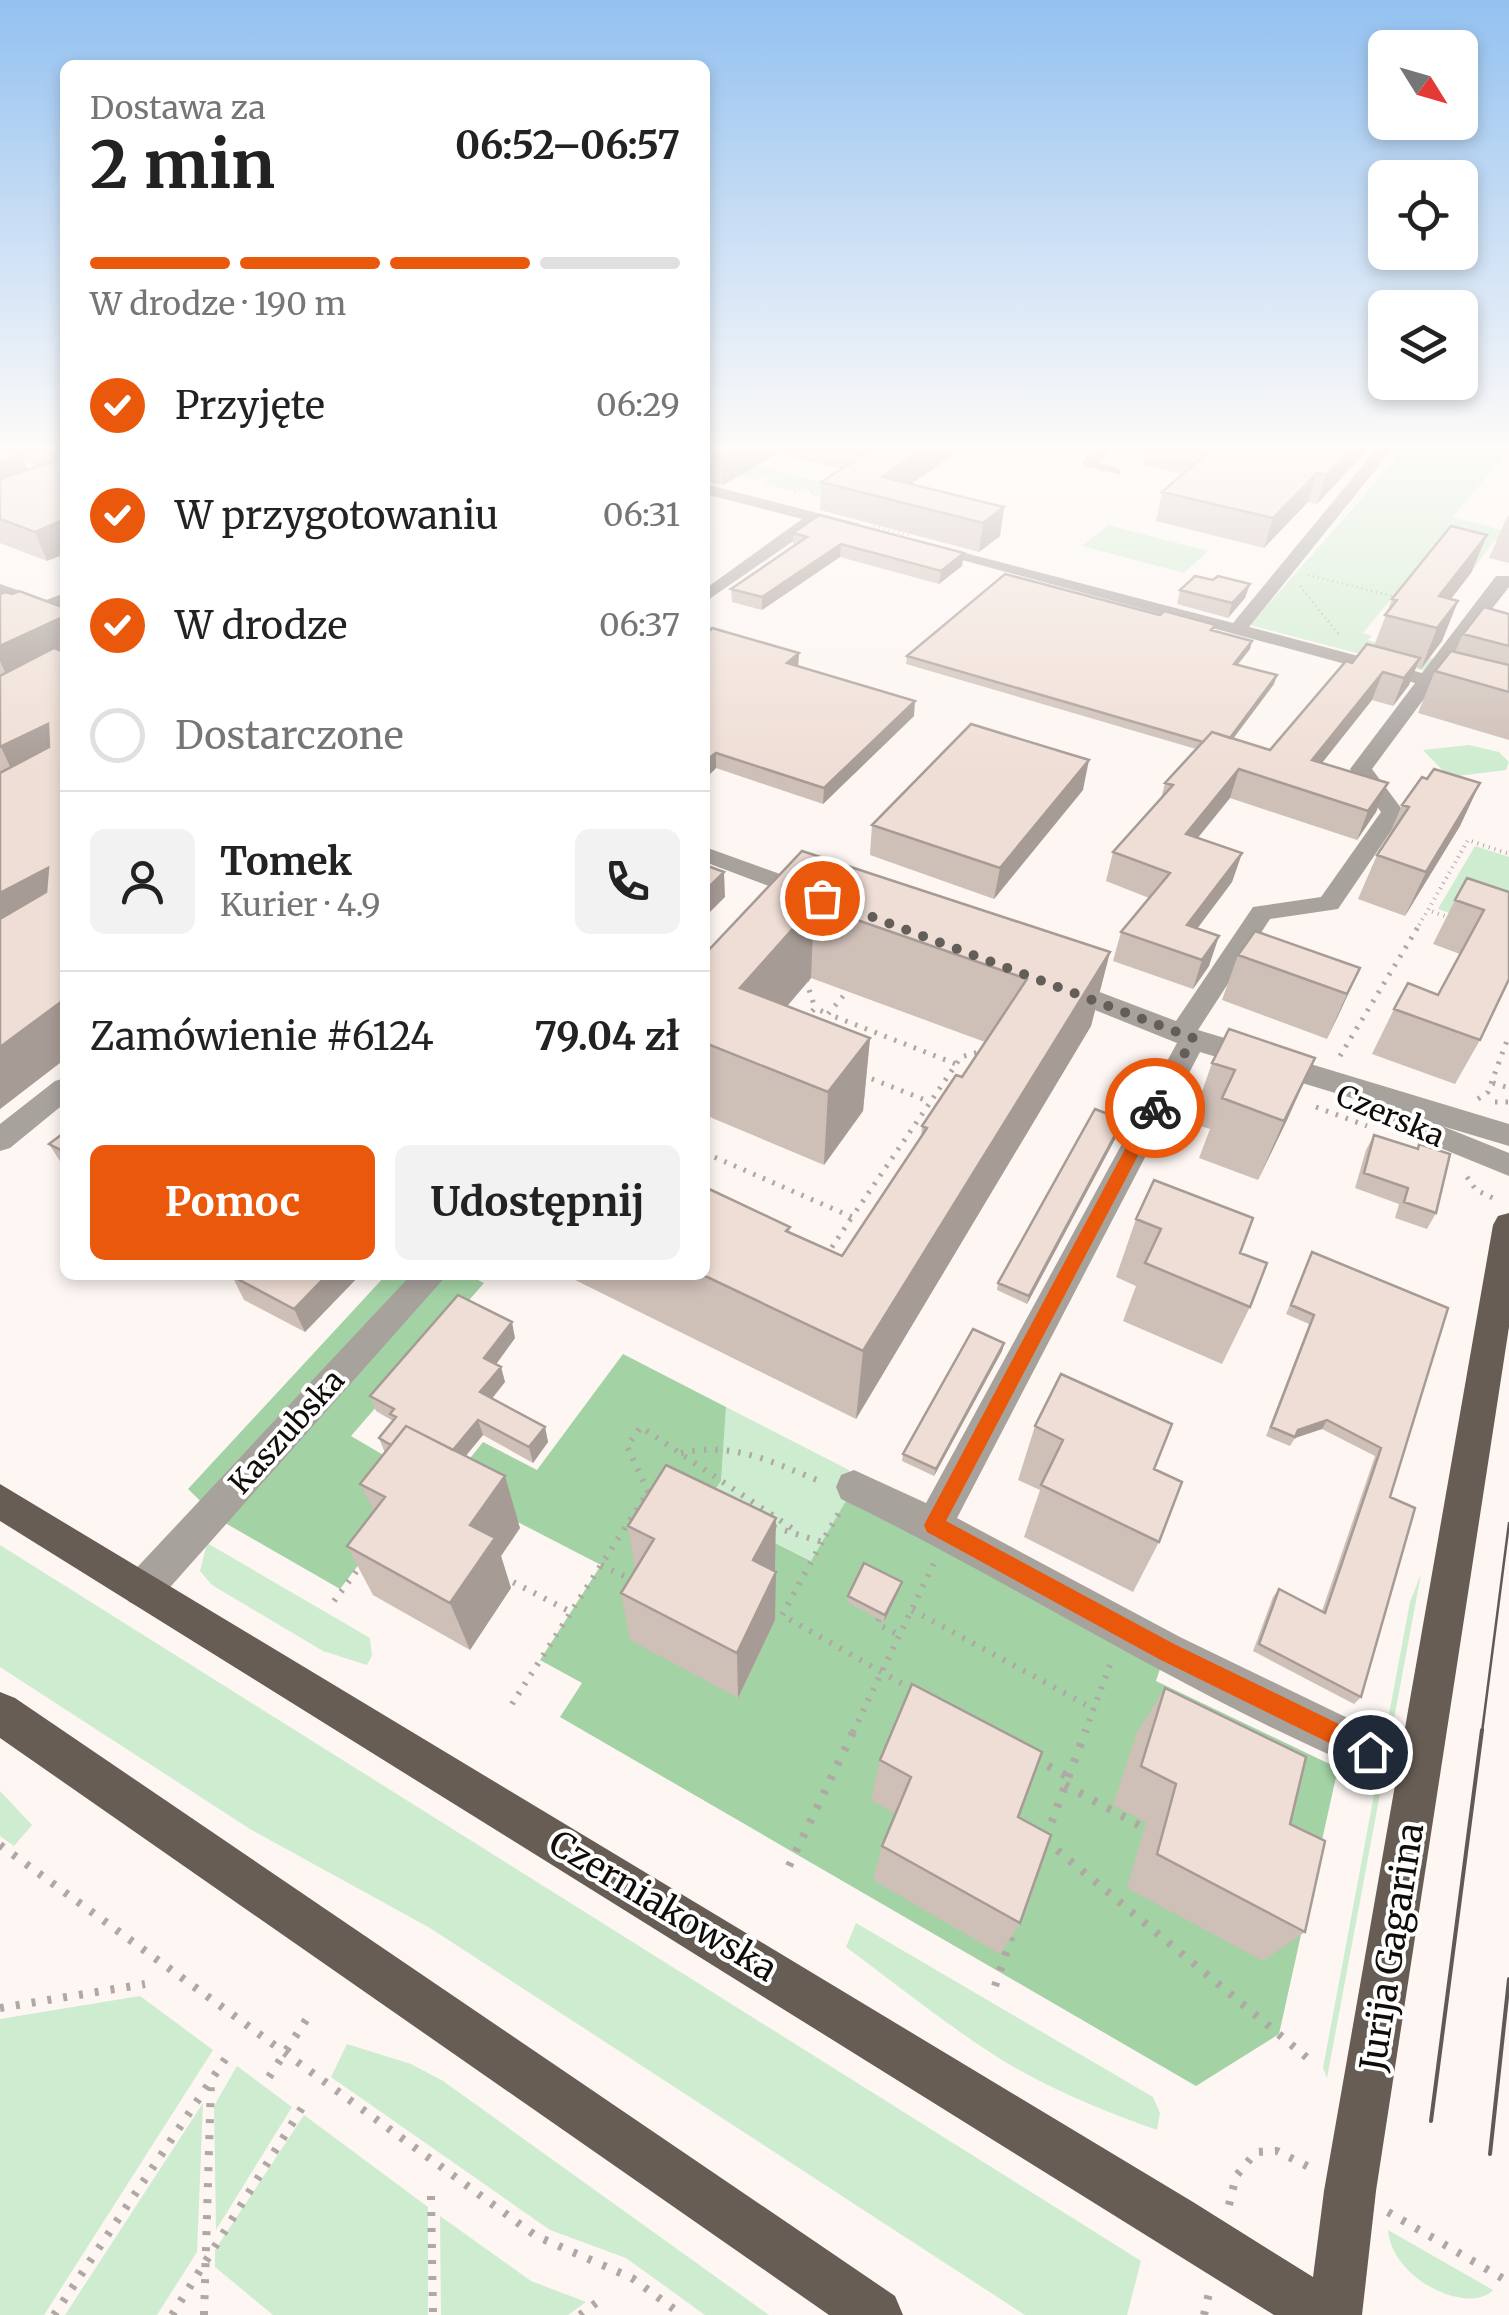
<!DOCTYPE html>
<html lang="pl">
<meta charset="utf-8">
<style>
body{margin:0;font-family:Merriweather,serif;background:#f2f2f2;color:#222;height:100vh;display:flex;flex-direction:column;font-size:38px;white-space:nowrap}
*{box-sizing:border-box;margin:0}
p{font-size:32px;color:#767676}
.icon{flex:none;width:55px;height:55px;fill:none;stroke:currentColor;stroke-width:2;stroke-linecap:round;stroke-linejoin:round}
.map{position:relative;flex:1;overflow:hidden}
.details{position:absolute;left:60px;top:60px;width:650px;height:1220px;display:flex;flex-direction:column;background:#fff;border-radius:15px;box-shadow:0 5px 15px #0003}
.details>*{flex:none}
.needle{width:65px;rotate:127deg}
.tools{position:absolute;left:1368px;top:30px;display:grid;gap:20px}
.tools a{display:grid;place-items:center;width:110px;height:110px;border-radius:15px;background:#fff;box-shadow:0 5px 15px #0003;font-size:50px}
.pin{position:absolute;display:grid;place-items:center;width:85px;height:85px;color:#fff;margin:-42px;border:5px solid #fff;border-radius:50%;box-shadow:0 2px 10px #0007}
.courier{position:absolute;display:grid;place-items:center;width:100px;height:100px;margin:-50px;border:8px solid #ea580c;border-radius:50%;background:#fff;color:#222;box-shadow:0 2px 12px #0007}
.overview em{font-style:normal;font-weight:700}
.overview div{display:flex;flex-direction:column-reverse}
.overview{display:flex;align-items:center;justify-content:space-between;height:170px;padding:0 30px}
h1{font-size:65px;font-weight:700;line-height:75px}
.bar{display:grid;grid-template-columns:repeat(4,1fr);gap:15px 10px;align-content:center;height:120px;padding:0 30px}
.bar i{height:12px;border-radius:8px;background:#e0e0e0}
.bar .current{background:#ea580c}
.bar p{grid-column:span 4}
.line{display:flex;align-items:center;gap:25px;padding:0 30px;border-top:2px solid #e0e0e0}
.line div{flex:1}
.round{display:grid;place-items:center;flex:none;width:105px;height:105px;border-radius:15px;background:#f2f2f2}
ol{padding:0 30px;list-style:none}
li{display:flex;align-items:center;gap:30px;height:110px}
li p{margin-inline-start:auto}
li .icon{padding:10px;border-radius:50%;background:#ea580c;color:#fff;stroke-width:4}
li:last-child{color:#767676}
li i{width:55px;height:55px;border:5px solid #e0e0e0;border-radius:50%}
.cta{display:flex;gap:20px;margin-top:auto;padding:20px 30px}
.cta a{flex:1;height:115px;border-radius:15px;background:#ea580c;color:#fff;font-size:40px;font-weight:700;line-height:115px;text-align:center}
.cta a+a{background:#f2f2f2;color:#222}
.map>svg:first-child{display:block}
.green{fill:#ceeccf}
.forest{fill:#a3d2a5}
.lines{fill:none;stroke-linecap:round;stroke-linejoin:round}
.path-far4{stroke:#afa8a5;stroke-width:2.5;stroke-dasharray:1 4;stroke-linecap:butt}
.path-far3{stroke:#afa8a5;stroke-width:4;stroke-dasharray:1 5;stroke-linecap:butt}
.path-far2{stroke:#afa8a5;stroke-width:5;stroke-dasharray:2.5 8;stroke-linecap:butt}
.path-far1{stroke:#afa8a5;stroke-width:6;stroke-dasharray:2.5 9;stroke-linecap:butt}
.path{stroke:#afa8a5;stroke-width:8;stroke-dasharray:4 12;stroke-linecap:butt}
.minor{fill:#a8a29d;fill-rule:evenodd}
.major{fill:#675d54;fill-rule:evenodd}
.tram-far1{stroke:#605a57;stroke-width:2.5}
.tram{stroke:#605a57;stroke-width:4}
.wall{fill:#cebfb7;fill-rule:evenodd}
.shaded-wall{fill:#a79b95}
.building{fill:#efded5;stroke:#a79b95;stroke-width:2.5}
.route{fill:#ea580c}
.done{stroke:#645e5b;stroke-width:10;stroke-dasharray:0 18}
.labels{text-anchor:middle;stroke-width:8;stroke-linejoin:round;paint-order:stroke}
.street-label{font-size:30px;fill:#110c09;stroke:#fff}
.near-street-label{font-size:35px;fill:#110c09;stroke:#fff}
</style>
<div class="map">
<svg width="1509" height="2315" viewBox="0 0 1509 2315">
<rect width="100%" height="100%" fill="#fdf6f2"/>
<path class="green" d="M1407 447 1509 449 1453 517 1509 532V543L1495 540 1472 571 1424 559 1363 633 1372 636 1368 640 1434 659 1425 671 1250 625Z
M722 457 837 486 819 497 809 494 813 490 801 487 795 491 764 483 770 479 761 476 754 480 705 466Z
M1108 525 1208 551 1184 573 1082 546Z
M1469 745 1499 752 1509 762 1506 770 1449 777 1423 750Z
M1475 846 1509 857V934L1438 909Z
M726 1407 849 1470 854 1487 812 1561 703 1507 721 1481Z
M207 1543 370 1638 372 1656 367 1665 323 1651 212 1585 200 1571Z
M0 1545 1141 2261 1127 2315H1025L430 1928 250 1829 0 1667Z
M1421 1574 1327 2078 1323 2068 1410 1602Z
M0 1791 32 1825 14 1846 0 1836Z
M856 1923 1153 2097 1160 2113 1157 2130C1104 2111 1051 2090 1002 2060 948 2026 897 1985 846 1947Z
M140 1996 213 2050 44 2315H0V2019Z
M347 2044 411 2064 443 2081 769 2315H705L626 2258 550 2230 331 2077Z
M237 2066 292 2107 216 2230 214 2106Z
M203 2103 197 2252 157 2315H65Z
M304 2115 428 2207V2315H273L215 2267V2250Z
M440 2216 531 2281 586 2302 568 2315H441Z
M1388 2230 1493 2290C1470 2315 1392 2281 1388 2230Z"/>
<path class="forest" d="M386 1275H468L484 1283 351 1436 424 1479 340 1589 220 1520 188 1489Z
M623 1354 726 1407 721 1481 703 1507 811 1561 854 1487 1166 1651 1156 1681 1338 1768 1279 2034 1196 2086 560 1717 582 1683 540 1660 601 1565 448 1486 483 1442 537 1470Z"/>
<g class="lines">
<path class="path-far4" d="M795 492 802 488 813 491 808 493
M874 526 912 536
M1308 575 1400 598
M1300 586 1340 636"/>
<path class="path-far3" d="M1450 918 1428 910 1468 840 1509 854
M1416 930 1428 910"/>
<path class="path-far2" d="M806 980 815 1008
M850 988 828 1014 956 1064
M805 1019 815 1008 828 1014
M1340 1056 1418 927
M862 1075 930 1102
M1493 1083 1509 1088
M1478 1099 1488 1092 1509 1035
M1495 1102H1509
M1316 1107 1367 1126
M705 1153 852 1217 961 1057 983 1051
M1467 1177 1476 1190 1497 1200
M826 1256 852 1217"/>
<path class="path-far1" d="M681 1453C734 1441 774 1463 822 1482
M648 1492 627 1446 641 1427 793 1529
M774 1527 822 1542 839 1513
M822 1542 782 1615 915 1691
M601 1565 633 1580
M503 1577 571 1612
M334 1601 362 1564
M912 1610 1094 1709
M879 1619 877 1624 899 1635
M512 1704 648 1492 652 1493
M853 1732 934 1563
M1085 1732 1112 1660"/>
<path class="path" d="M1034 1758 1068 1777
M1065 1785 1148 1830
M1046 1837 1086 1730
M1045 1840 1311 2061
M0 1845 536 2236 632 2278 682 2315
M789 1866 854 1730
M995 1986 1013 1932
M0 2008 145 1984
M269 2077 306 2020
M431 2196 433 2315
M1229 2205 1236 2176 1256 2152 1277 2151 1313 2169
M1388 2212 1509 2282
M54 2315 232 2049
M172 2315 305 2103
M204 2315 211 2082
M580 2315 604 2297
M1204 2315 1209 2293"/>
<path class="minor" d="M1099 447H1115L1099 462 1120 469V475L1083 466V460Z
M1378 447H1394L1249 627 1422 673 1496 576H1509V587L1439 677 1509 696V708L1432 688 1372 769 1404 812 1338 909 1270 919 1198 1030 1509 1124V1146L1442 1126 1509 1153V1176L1384 1125 1379 1118 1388 1109 1200 1052 957 1518 1180 1637 1385 1736 1391 1751 1385 1766 1370 1772C1187 1696 1019 1585 841 1499L836 1487 841 1475 854 1470 926 1503 1177 1043 1050 992 1046 986 1050 980H1068L1176 1021 1253 907 1321 897 1381 812 1350 769 1415 683 918 548 927 543 1233 623Z
M705 484 860 524 862 528 854 533 818 524 705 602V589L802 519 705 494Z
M0 584 46 600 65 593V605L0 634V621L31 607 0 595Z
M705 847 819 888 822 893 810 900 801 898 705 862Z
M65 1078V1103L10 1148 0 1151V1124L55 1081Z
M411 1275H447L157 1602 143 1608 129 1602 123 1589 129 1576Z"/>
<path class="major" d="M1509 1213V1327L1376 2191 1362 2315H1274L0 1521V1484L1193 2202 1313 2277 1324 2191 1493 1225 1498 1216Z
M0 1692 15 1698 895 2296 903 2315H829L0 1738Z"/>
<path class="tram-far1" d="M1482 1732 1509 1523"/>
<path class="tram" d="M1431 2121 1482 1730
M1490 2154 1509 1979"/>
</g>
<path class="wall" d="M0 447H65L47 561 0 543ZM24 462 33 465 38 466 28 470Z
M705 447H965L911 484 1004 507 1000 536 979 552 820 510 821 482 841 469 777 454 723 485 705 481Z
M1120 447H1370L1317 504 1308 502 1264 548 1156 521 1162 492 1183 474 1144 465 1146 453Z
M1509 515V563L1489 558 1506 519Z
M793 533 962 566 939 584 840 557 762 610 732 602 731 589 793 546Z
M1487 535 1471 573 1451 599 1458 601 1442 641 1421 669 1416 667 1409 685 1393 706 1372 700 1322 763 1388 783 1376 812 1357 840 1230 798 1198 838 1242 853 1232 882 1197 929 1209 966 1193 989 1113 961 1121 932 1149 898 1106 881 1113 852 1161 799 1165 783 1196 749 906 664 907 656 1214 631 1252 641 1250 649 1238 665 1274 684 1233 739 1270 750 1352 663 1374 646 1392 599Z
M1213 580 1250 584 1245 598 1228 618 1177 604 1180 590Z
M0 594 65 608V1059L0 1109Z
M1509 614V740L1418 713 1435 671 1455 652 1463 634Z
M705 635 799 653 798 667 914 716 823 804 716 768 707 777 705 776Z
M1427 779 1480 783 1460 826 1405 916 1358 899 1377 855 1387 840 1402 805Z
M1083 790 994 899 870 855 872 825Z
M802 851 1110 952 1091 1026 856 1419 565 1275H705L790 1227 789 1233 842 1256 921 1138 922 1126 962 1077 985 1042 811 978 787 1006 870 1038 863 1111 824 1165 705 1115V954Z
M1509 892 1480 1040 1455 1084 1372 1054 1394 1009 1438 995 1460 954 1433 944 1455 900Z
M1238 955 1360 968 1327 1039 1222 1000Z
M1229 1029 1288 1118 1258 1180 1199 1158 1210 1129 1191 1123 1212 1063Z
M1123 1120 1121 1128 1027 1304 997 1290 998 1283Z
M65 1132V1169L49 1144Z
M1374 1135 1416 1149 1419 1144 1436 1213 1427 1229 1395 1218 1399 1204 1355 1188 1366 1150Z
M1136 1219 1240 1253 1250 1307 1222 1364 1123 1321 1136 1286 1116 1277Z
M1312 1252 1448 1308 1390 1497 1361 1697 1354 1704 1253 1651 1273 1597 1279 1589 1322 1611 1375 1456 1322 1429 1295 1438 1290 1446 1266 1436 1309 1324 1286 1314Z
M233 1275H360L305 1332 244 1300 232 1276Z
M515 1338 496 1364 501 1367 505 1382 492 1399 545 1427 548 1442 533 1463 483 1435 465 1456 520 1528 501 1556 511 1588 470 1650 373 1595 347 1546 374 1511 360 1484 385 1453 379 1438 393 1421 376 1411 370 1396Z
M1004 1343 1002 1351 934 1476 902 1461 903 1454Z
M1035 1426 1154 1469 1159 1542 1133 1592 1024 1537 1040 1490 1018 1480Z
M628 1526 775 1569V1620L738 1698 630 1640 621 1593 635 1571Z
M900 1588 884 1622 847 1602 848 1596Z
M1165 1688 1290 1824 1305 1932 1263 1961 1127 1888 1146 1822 1113 1805 1137 1732Z
M880 1760 1018 1817 1020 1923 1000 1954 873 1880 882 1846 896 1814 871 1800Z"/>
<path class="shaded-wall" d="M49 447H58L59 473Z
M741 447H778L777 454 723 485V457Z
M927 447H965L889 499 882 477Z
M1353 447H1370L1317 504 1326 475Z
M22 455 33 483 0 496V463Z
M1317 473 1308 502 1264 548 1273 518Z
M1004 507 1000 536 979 552 983 523Z
M65 519V554L47 561 35 532Z
M1487 535 1471 573 1430 626 1439 596Z
M841 544 840 557 762 610V597Z
M964 553 962 566 939 584 941 571Z
M1250 584 1245 598 1228 618 1232 603Z
M1458 601 1442 641 1421 669 1437 628Z
M65 616V661L12 687 0 661V646Z
M1252 641 1250 649 1231 672 1234 664Z
M799 653 798 668 787 663Z
M1420 658 1409 685 1393 706 1404 678Z
M1383 672 1372 700 1302 788 1312 760Z
M1277 675 1274 684 1220 756 1222 747Z
M915 701 914 716 823 804 824 788Z
M48 724 65 763 20 788 1 747Z
M716 753V768L707 777 706 761Z
M1089 760 1083 790 994 899 1000 868Z
M1239 769 1230 798 1177 863 1186 834Z
M1388 783 1376 812 1357 840 1368 811Z
M1480 783 1460 826 1405 916 1426 872Z
M1242 853 1232 882 1178 954 1187 925Z
M48 868 65 904 0 947V893Z
M724 872 725 897 705 917V891Z
M814 905 811 978 743 1058 740 988Z
M1219 936 1209 966 1193 989 1202 960Z
M1110 952 1091 1026 856 1419 863 1351Z
M1360 968 1340 1012 1327 1039 1347 994Z
M65 999V1059L0 1109V1047Z
M870 1038 863 1111 824 1165 828 1092Z
M1315 1058 1288 1118 1258 1180 1284 1121Z
M1123 1120 1121 1128 1027 1304 1029 1296Z
M327 1275H360L305 1332 294 1309Z
M512 1322 515 1338 489 1374 484 1358Z
M1004 1343 1002 1351 934 1476 936 1469Z
M501 1367 505 1382 484 1408 480 1392Z
M478 1420 483 1435 442 1485 436 1470Z
M1327 1420 1322 1429 1295 1438 1298 1430Z
M545 1427 548 1442 533 1463 529 1447Z
M505 1476 520 1528 501 1556 511 1588 470 1650 450 1603 470 1525Z
M776 1518 775 1569 753 1609V1560Z
M776 1572 775 1620 738 1698 737 1653Z
M902 1582 900 1588 884 1622 885 1615Z"/>
<path class="building" d="M57 447H65V519L35 532 0 519V479L58 460Z
M705 447H741L723 457 705 454Z
M865 447H927L882 477 1004 507 983 523 821 482 873 449Z
M1194 447H1353L1326 475 1317 473 1273 518 1162 492 1210 450Z
M0 448 22 455 0 463Z
M819 515 964 553 941 571 841 544 762 597 731 589 807 537 793 533Z
M1451 526 1487 535 1439 596 1458 601 1437 628 1385 615 1397 600 1392 599Z
M1005 574 1160 615 1164 611 1216 625 1211 630 1252 641 1234 664 1277 675 1230 738 1212 732 1203 742 907 656Z
M1195 576 1213 580 1218 576 1250 584 1232 603 1180 590Z
M19 591 65 608V616L0 646V594L5 592 12 594Z
M1484 607 1509 614V646L1463 634Z
M712 628 799 653 787 663 915 701 824 788 716 753 705 761V635Z
M1367 644 1420 658 1404 678 1383 672 1312 760 1388 783 1368 811 1239 769 1186 834 1242 853 1187 925 1219 936 1202 960 1121 932 1170 873 1113 852 1173 785 1165 783 1212 732 1270 750 1346 661 1352 663Z
M54 648 65 652V999L0 1047V919L46 892 48 868 0 893V773L49 747 48 724 0 747V676Z
M1451 651 1509 665V692L1435 671Z
M971 724 1089 760 1000 868 872 825Z
M1434 769 1480 783 1426 872 1377 855 1409 807 1402 805 1422 777 1427 779Z
M802 851 1110 952 863 1351 703 1275H705V1187L790 1227 786 1231 842 1256 927 1128 922 1126 956 1075 962 1077 1027 979 814 905 740 988 870 1038 828 1092 705 1043V954Z
M705 865 724 872 705 891Z
M1467 878 1509 892V979L1480 1040 1394 1009 1408 983 1438 995 1484 910 1455 900Z
M1255 931 1360 968 1347 994 1238 955Z
M1229 1029 1315 1058 1284 1121 1222 1098 1235 1070 1212 1063Z
M1095 1109 1123 1120 1029 1296 998 1283Z
M65 1132V1152L49 1144Z
M1374 1135 1418 1149 1419 1144 1450 1154 1436 1213 1404 1202 1408 1188 1364 1173Z
M1154 1180 1253 1218 1240 1253 1267 1263 1250 1307 1145 1263 1161 1229 1136 1219Z
M1312 1252 1448 1308 1390 1497 1415 1508 1361 1697 1259 1644 1279 1589 1325 1613 1381 1448 1327 1420 1298 1430 1295 1437 1271 1427 1314 1315 1291 1305Z
M233 1275H327L294 1309 232 1276Z
M458 1295 512 1322 484 1358 501 1367 480 1392 545 1427 529 1447 478 1420 453 1450 406 1426 391 1445 379 1438 396 1417 390 1414 394 1409 370 1396Z
M973 1329 1004 1343 936 1469 903 1454Z
M1061 1374 1172 1424 1154 1469 1182 1482 1159 1542 1041 1485 1063 1440 1035 1426Z
M406 1426 505 1476 470 1525 495 1538 450 1603 347 1546 385 1497 360 1484Z
M666 1465 776 1518 753 1560 776 1572 737 1653 621 1593 654 1539 628 1526Z
M864 1563 902 1582 885 1615 848 1596Z
M912 1684 1042 1752 1018 1817 1051 1835 1020 1923 882 1846 911 1777 880 1760Z
M1165 1688 1306 1757 1290 1824 1325 1841 1305 1932 1157 1854 1176 1784 1141 1766Z"/>
<linearGradient id="sky" x2="0" y2="1"><stop stop-color="#93c1f0"/><stop offset="0.58" stop-color="#fefbf9"/><stop offset="1" stop-color="#fefbf9" stop-opacity="0"/></linearGradient>
<rect width="1509" height="771" fill="url(#sky)"/>
<path class="route" d="M1155 1102 1163 1108 946 1521 1174 1644 1378 1743 1382 1752 1378 1760 1370 1763 1159 1659 927 1532 924 1525 1147 1108Z"/>
<g class="lines">
<path class="done" d="M822 898 1193 1038 1155 1108"/>
</g>
<g class="labels">
<g class="street-label">
<text transform="translate(1390 1116) rotate(23)" y="10">Czerska</text>
<text transform="translate(287 1432) rotate(-48)" y="10">Kaszubska</text>
</g>
<g class="near-street-label">
<text transform="translate(663 1906) rotate(31)" y="12">Czerniakowska</text>
<text transform="translate(1392 1947) rotate(-81)" y="12">Jurija Gagarina</text>
</g>
</g>
</svg>
<div class="tools">
<a><svg class="needle" viewBox="-14 -14 28 28"><path d="M0-13l5 13h-10z" fill="#e53935"/><path d="M0 13l5-13h-10z" fill="#767676"/></svg></a>
<a><svg class="icon" aria-label="locate" viewBox="0 0 24 24"><circle cx="12" cy="12" r="6"/><path d="M12 2v4M12 18v4M2 12h4M18 12h4"/></svg></a>
<a><svg class="icon" aria-label="layers" viewBox="0 0 24 24"><path d="M12 4l9 5-9 5-9-5zM3 14l9 5 9-5"/></svg></a>
</div>
<div class="pin" style="left:822px;top:898px;background:#ea580c"><svg class="icon" aria-label="bag" viewBox="0 0 24 24"><path d="M5 8h14l-1 12H6zM9 8a3 3 0 0 1 6 0"/></svg></div>
<div class="pin" style="left:1370px;top:1752px;background:#1f2937"><svg class="icon" aria-label="home" viewBox="0 0 24 24"><path d="M3 11l9-7 9 7M6 9v11h12V9"/></svg></div>
<div class="courier" style="left:1155px;top:1108px"><svg class="icon" aria-label="bike" viewBox="0 0 24 24"><circle cx="6" cy="16" r="4"/><circle cx="18" cy="16" r="4"/><path d="M6 16l4-8h5l3 8M10 8l3 8H6M13 5h3"/></svg></div>
<section class="details">
<div class="overview"><div><h1>2 min</h1><p>Dostawa za</p></div><em>06:52–06:57</em></div>
<div class="bar"><i class="current"></i><i class="current"></i><i class="current"></i><i></i><p>W drodze · 190 m</p></div>
<ol>
<li><svg class="icon" aria-label="check" viewBox="0 0 24 24"><path d="M5 12l5 5 9-10"/></svg>Przyjęte<p>06:29</p></li>
<li><svg class="icon" aria-label="check" viewBox="0 0 24 24"><path d="M5 12l5 5 9-10"/></svg>W przygotowaniu<p>06:31</p></li>
<li><svg class="icon" aria-label="check" viewBox="0 0 24 24"><path d="M5 12l5 5 9-10"/></svg>W drodze<p>06:37</p></li>
<li><i></i>Dostarczone</li>
</ol>
<div class="line" style="height:180px"><a class="round"><svg class="icon" aria-label="person" viewBox="0 0 24 24"><circle cx="12" cy="8" r="4"/><path d="M4 21q1-7 8-7t8 7"/></svg></a><div><b>Tomek</b><p>Kurier · 4.9</p></div><a class="round"><svg class="icon" aria-label="phone" viewBox="0 0 24 24"><path d="M5 4h4l2 5-3 2q2 4 5 5l2-3 5 2v4C11 20 4 13 5 4z"/></svg></a></div>
<div class="line" style="height:130px"><div>Zamówienie #6124</div><b>79.04 zł</b></div>
<div class="cta"><a>Pomoc</a><a>Udostępnij</a></div>
</section>
</div>
